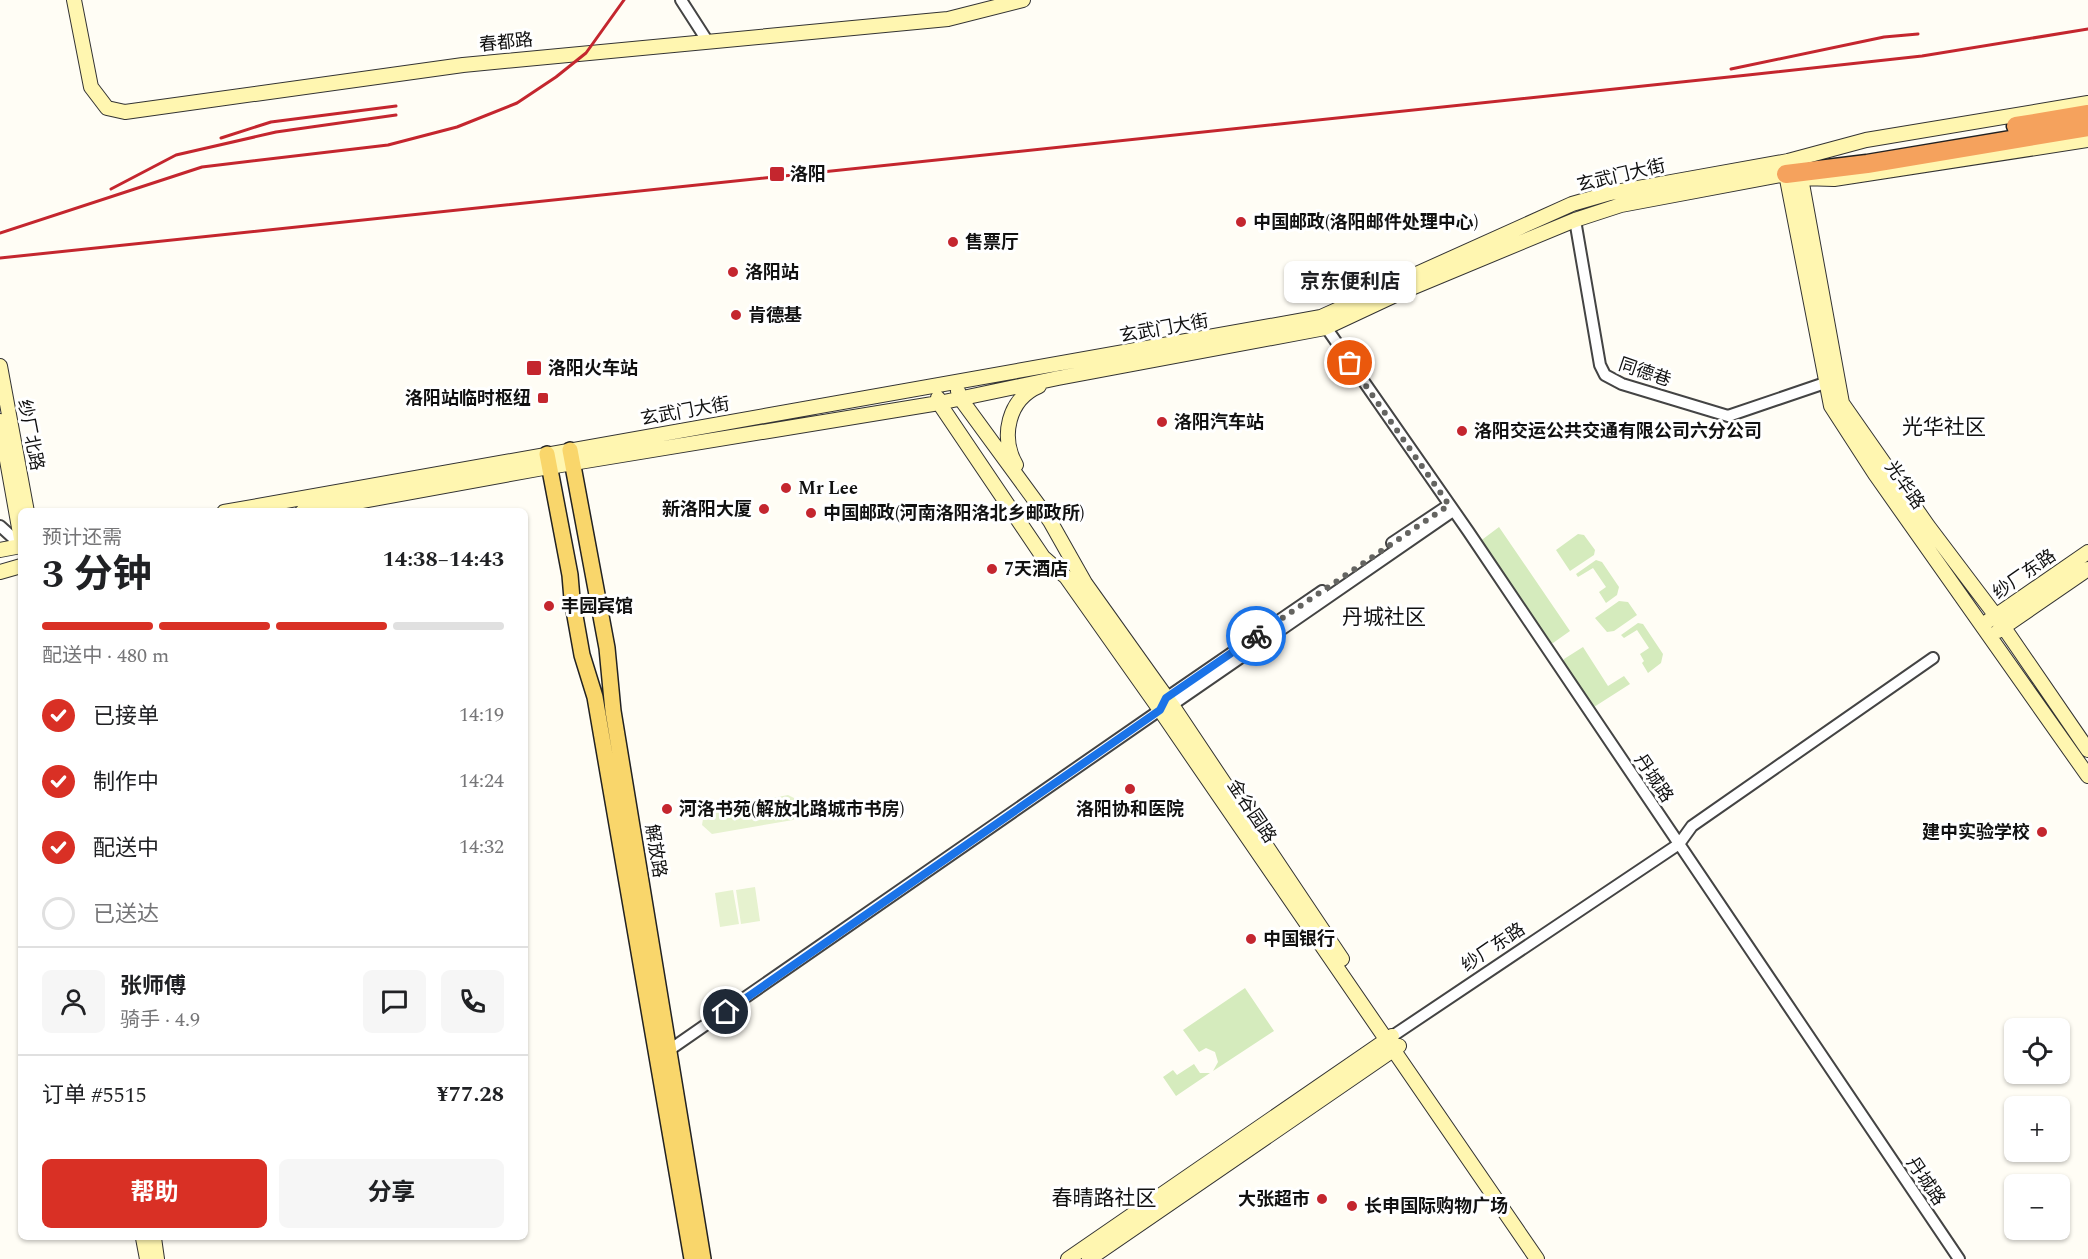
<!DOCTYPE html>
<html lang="zh">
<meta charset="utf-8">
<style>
body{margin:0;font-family:Spectral,"Noto Sans SC",serif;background:#f6f6f6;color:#202124;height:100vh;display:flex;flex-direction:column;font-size:22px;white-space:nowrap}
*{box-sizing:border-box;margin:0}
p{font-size:20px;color:#757577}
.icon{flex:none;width:33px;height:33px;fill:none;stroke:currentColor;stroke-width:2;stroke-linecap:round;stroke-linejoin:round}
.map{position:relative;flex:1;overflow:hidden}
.details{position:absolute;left:18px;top:508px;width:510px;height:732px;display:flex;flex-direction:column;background:#fff;border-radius:9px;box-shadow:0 2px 4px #0004}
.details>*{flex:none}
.tools{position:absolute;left:2004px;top:1018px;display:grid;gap:12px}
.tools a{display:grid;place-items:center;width:66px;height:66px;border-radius:9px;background:#fff;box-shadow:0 2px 4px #0004;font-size:30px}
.pin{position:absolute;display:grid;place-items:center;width:51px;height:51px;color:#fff;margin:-26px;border:3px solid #fff;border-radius:50%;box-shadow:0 2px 6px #0007}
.courier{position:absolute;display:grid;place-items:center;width:60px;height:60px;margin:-30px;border:4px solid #1a73e8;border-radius:50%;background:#fff;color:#222;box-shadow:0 2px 8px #0007}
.bubble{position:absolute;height:42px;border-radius:9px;background:#fff;box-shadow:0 2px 4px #0004;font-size:20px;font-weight:700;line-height:42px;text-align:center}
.headline em{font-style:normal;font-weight:700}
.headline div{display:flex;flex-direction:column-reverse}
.headline{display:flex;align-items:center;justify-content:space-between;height:102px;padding:0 24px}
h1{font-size:39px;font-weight:700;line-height:45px}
.bar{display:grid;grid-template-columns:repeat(4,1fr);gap:9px 6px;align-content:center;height:72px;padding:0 24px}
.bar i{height:8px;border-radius:4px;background:#e0e0e0}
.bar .current{background:#d93025}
.bar p{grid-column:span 4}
.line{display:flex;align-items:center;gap:15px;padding:0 24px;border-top:2px solid #e0e0e0}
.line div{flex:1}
.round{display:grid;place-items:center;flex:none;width:63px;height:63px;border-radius:9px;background:#f6f6f6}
ol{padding:0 24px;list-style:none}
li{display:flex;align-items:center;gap:18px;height:66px}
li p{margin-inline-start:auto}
li .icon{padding:6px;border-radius:50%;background:#d93025;color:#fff;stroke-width:4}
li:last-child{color:#757577}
li i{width:33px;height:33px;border:3px solid #e0e0e0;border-radius:50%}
.button{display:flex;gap:12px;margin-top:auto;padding:12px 24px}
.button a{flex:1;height:69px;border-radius:9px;background:#d93025;color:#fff;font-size:24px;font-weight:700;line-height:69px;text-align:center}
.button a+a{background:#f6f6f6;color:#202124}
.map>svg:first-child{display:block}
.green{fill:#d5ebbd}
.pitch{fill:#e6f2cf}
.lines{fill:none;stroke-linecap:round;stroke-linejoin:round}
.street-casing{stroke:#444;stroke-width:14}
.secondary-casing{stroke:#333;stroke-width:16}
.primary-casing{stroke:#222;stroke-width:18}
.highway-casing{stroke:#222;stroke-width:21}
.street{stroke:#fff;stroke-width:10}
.secondary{stroke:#fff6b0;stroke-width:14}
.primary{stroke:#f9d66b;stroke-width:15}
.highway{stroke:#f5a25d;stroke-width:18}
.rail{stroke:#c4262e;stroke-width:3}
.done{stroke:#646461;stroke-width:6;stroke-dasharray:0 10.8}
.route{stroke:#1a73e8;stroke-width:8}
.poi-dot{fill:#c4262e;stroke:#fff;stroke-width:2}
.labels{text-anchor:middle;stroke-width:6;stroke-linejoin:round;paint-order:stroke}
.street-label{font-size:18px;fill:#111;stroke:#fff}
.poi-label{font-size:18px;font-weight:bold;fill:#111;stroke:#fff;text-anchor:start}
.quarter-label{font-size:21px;fill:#111;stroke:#fff}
</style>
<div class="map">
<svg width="2088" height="1259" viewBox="0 0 2088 1259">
<rect width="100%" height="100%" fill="#fffdf5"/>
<path class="green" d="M1499 527 1570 631 1553 643 1548 642 1479 542Z
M1578 534 1584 535 1595 550 1594 555 1570 571 1556 550Z
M1596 560 1602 562 1619 587 1617 595 1606 603 1599 592 1606 587 1593 568 1578 577 1576 574Z
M1619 601 1628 602 1637 615 1614 631 1607 632 1595 618Z
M1638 623 1643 624 1663 654 1661 663 1648 673 1642 663 1644 661 1640 654 1649 648 1637 630 1624 638 1621 635Z
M1583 647 1608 686 1624 676 1630 684 1594 707 1563 663 1564 659Z
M1245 988 1274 1031 1213 1071 1218 1062 1215 1052 1206 1048 1199 1052 1183 1030Z
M1194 1064 1200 1073H1210L1176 1096 1163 1077 1173 1070 1177 1075Z"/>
<path class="pitch" d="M788 795 796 799 801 806 800 814 793 820 712 834 702 825 704 813 708 810Z
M755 887 760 921 741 924 736 890Z
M733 890 739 924 720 927 715 893Z"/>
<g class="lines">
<g class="street-casing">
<path id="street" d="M681 0 708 42
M1575 220 1600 365 1605 375 1622 384 1728 416 1825 383
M1323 323 1468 531 1959 1259
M0 526 21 545
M1392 543 1449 505
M1164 703 1166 698 1322 591
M1394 1035 1679 844 1692 826 1933 658
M665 1053 1160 710 1172 705 1453 511"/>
</g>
<g class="secondary-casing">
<path id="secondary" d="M74 0 91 87 107 108 125 112 463 65 948 19 1023 0
M1786 174 1831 406 1875 474 2088 776
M1801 178 1842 403 1928 526 1996 616 2088 750
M0 366 27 512
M958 391 960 398 1050 521 1085 583 1172 705 1342 959
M938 398 939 403 1043 557 1066 577 1160 710 1537 1259
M0 421 21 539
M1016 465C1000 437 1008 399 1039 386
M224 512 1321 317 1572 204 1610 193 1788 161 1866 140 2088 103
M302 512 549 467 939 403 1058 378 1325 328 1404 291 1575 220 1621 205 1786 174 1801 178 1834 179 2088 140
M0 550 21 546
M0 572 21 566
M1988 621 2088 552
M1998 631 2088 569
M143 1238 147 1259
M154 1238 157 1259
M1068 1259 1392 1036
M1089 1259 1399 1046"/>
</g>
<g class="primary-casing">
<path id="primary" d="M570 450 607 648 613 711 703 1259
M547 454 570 575 572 599 582 655 595 697 692 1259"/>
</g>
<g class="highway-casing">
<path id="highway" d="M2016 126 2088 114
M1786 174 1867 164 2088 127"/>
</g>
<use href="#street" class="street"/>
<use href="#secondary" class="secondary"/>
<use href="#primary" class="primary"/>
<use href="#highway" class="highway"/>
<path class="rail" d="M1731 69 1884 37 1918 34
M221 138 271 122 396 106
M111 189 176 155 276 132 396 115
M0 233 202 167 388 145 457 127 517 103 556 77 586 53 624 0
M0 258 1748 75 1922 56 2088 29"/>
</g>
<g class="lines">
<path class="done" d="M1256 636 1449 505 1350 363"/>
<path class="route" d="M726 1012 1160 710 1166 698 1256 636"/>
</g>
<g class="poi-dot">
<rect x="769" y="166" width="16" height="16" rx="3"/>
<circle cx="1241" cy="222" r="6"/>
<circle cx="953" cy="242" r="6"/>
<circle cx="733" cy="272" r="6"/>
<circle cx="736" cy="315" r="6"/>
<rect x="526" y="360" width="16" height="16" rx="3"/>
<rect x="537" y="392" width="12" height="12" rx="3"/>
<circle cx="1162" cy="422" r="6"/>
<circle cx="1462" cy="431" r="6"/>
<circle cx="786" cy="488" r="6"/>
<circle cx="764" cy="509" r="6"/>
<circle cx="811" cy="513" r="6"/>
<circle cx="992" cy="569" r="6"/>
<circle cx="549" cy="606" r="6"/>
<circle cx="1130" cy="789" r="6"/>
<circle cx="667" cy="809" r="6"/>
<circle cx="2042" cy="832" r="6"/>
<circle cx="1251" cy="939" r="6"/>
<circle cx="1322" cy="1199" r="6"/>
<circle cx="1352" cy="1206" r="6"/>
</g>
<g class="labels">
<g class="street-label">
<text transform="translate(506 42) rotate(-6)" y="6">春都路</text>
<text transform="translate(1621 175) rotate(-13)" y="6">玄武门大街</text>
<text transform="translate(1164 328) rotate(-10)" y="6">玄武门大街</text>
<text transform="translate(1645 372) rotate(19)" y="6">同德巷</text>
<text transform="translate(685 411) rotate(-10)" y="6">玄武门大街</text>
<text transform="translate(31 435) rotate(79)" y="6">纱厂北路</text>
<text transform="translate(1905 485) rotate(55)" y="6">光华路</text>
<text transform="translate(2024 574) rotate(-35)" y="6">纱厂东路</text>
<text transform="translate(1654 778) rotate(56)" y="6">丹城路</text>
<text transform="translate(1252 811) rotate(56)" y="6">金谷园路</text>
<text transform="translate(656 851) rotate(81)" y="6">解放路</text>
<text transform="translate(1493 947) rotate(-34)" y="6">纱厂东路</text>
<text transform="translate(1926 1181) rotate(56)" y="6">丹城路</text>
</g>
<g class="poi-label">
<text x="790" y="180">洛阳</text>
<text x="1253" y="228">中国邮政(洛阳邮件处理中心)</text>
<text x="965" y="248">售票厅</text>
<text x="745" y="278">洛阳站</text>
<text x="748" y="321">肯德基</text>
<text x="548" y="374">洛阳火车站</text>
<text x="531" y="404" text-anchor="end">洛阳站临时枢纽</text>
<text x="1174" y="428">洛阳汽车站</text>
<text x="1474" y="437">洛阳交运公共交通有限公司六分公司</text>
<text x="798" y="494">Mr Lee</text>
<text x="752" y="515" text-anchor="end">新洛阳大厦</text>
<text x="823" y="519">中国邮政(河南洛阳洛北乡邮政所)</text>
<text x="1004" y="575">7天酒店</text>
<text x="561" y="612">丰园宾馆</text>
<text x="679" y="815">河洛书苑(解放北路城市书房)</text>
<text x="1130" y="815" text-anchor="middle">洛阳协和医院</text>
<text x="2030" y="838" text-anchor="end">建中实验学校</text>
<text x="1263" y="945">中国银行</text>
<text x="1310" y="1205" text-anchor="end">大张超市</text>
<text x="1364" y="1212">长申国际购物广场</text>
</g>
<g class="quarter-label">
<text x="1944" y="434">光华社区</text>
<text x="1384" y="624">丹城社区</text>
<text x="1104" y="1205">春晴路社区</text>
</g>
</g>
</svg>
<div class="tools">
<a><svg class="icon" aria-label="locate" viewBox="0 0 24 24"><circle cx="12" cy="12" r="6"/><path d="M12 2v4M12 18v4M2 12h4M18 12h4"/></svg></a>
<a>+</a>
<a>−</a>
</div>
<div class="pin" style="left:1350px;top:363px;background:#ea580c"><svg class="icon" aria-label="bag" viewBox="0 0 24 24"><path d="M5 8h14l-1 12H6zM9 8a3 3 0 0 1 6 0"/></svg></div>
<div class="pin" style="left:726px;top:1012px;background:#1f2937"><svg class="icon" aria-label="home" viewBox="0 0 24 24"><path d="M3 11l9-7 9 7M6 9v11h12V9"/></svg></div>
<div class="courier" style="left:1256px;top:636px"><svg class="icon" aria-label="bike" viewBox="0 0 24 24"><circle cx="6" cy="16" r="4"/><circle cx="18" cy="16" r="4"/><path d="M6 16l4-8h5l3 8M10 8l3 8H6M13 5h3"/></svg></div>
<div class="bubble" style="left:1284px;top:261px;width:132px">京东便利店</div>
<section class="details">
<div class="headline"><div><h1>3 分钟</h1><p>预计还需</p></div><em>14:38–14:43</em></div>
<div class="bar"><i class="current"></i><i class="current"></i><i class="current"></i><i></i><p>配送中 · 480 m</p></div>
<ol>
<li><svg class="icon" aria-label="check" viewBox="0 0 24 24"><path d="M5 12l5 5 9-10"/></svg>已接单<p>14:19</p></li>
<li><svg class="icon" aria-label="check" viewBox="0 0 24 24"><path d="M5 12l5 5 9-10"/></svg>制作中<p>14:24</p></li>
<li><svg class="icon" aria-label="check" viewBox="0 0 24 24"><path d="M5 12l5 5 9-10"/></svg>配送中<p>14:32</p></li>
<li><i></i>已送达</li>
</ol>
<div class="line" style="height:108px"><a class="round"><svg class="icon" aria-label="person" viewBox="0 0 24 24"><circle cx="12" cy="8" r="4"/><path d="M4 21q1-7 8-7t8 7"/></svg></a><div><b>张师傅</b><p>骑手 · 4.9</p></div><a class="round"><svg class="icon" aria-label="chat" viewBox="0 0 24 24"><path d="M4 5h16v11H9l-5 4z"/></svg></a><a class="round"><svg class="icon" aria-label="phone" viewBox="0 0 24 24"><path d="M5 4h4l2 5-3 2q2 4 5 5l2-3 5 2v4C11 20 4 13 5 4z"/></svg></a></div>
<div class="line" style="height:78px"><div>订单 #5515</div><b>¥77.28</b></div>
<div class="button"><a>帮助</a><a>分享</a></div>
</section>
</div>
